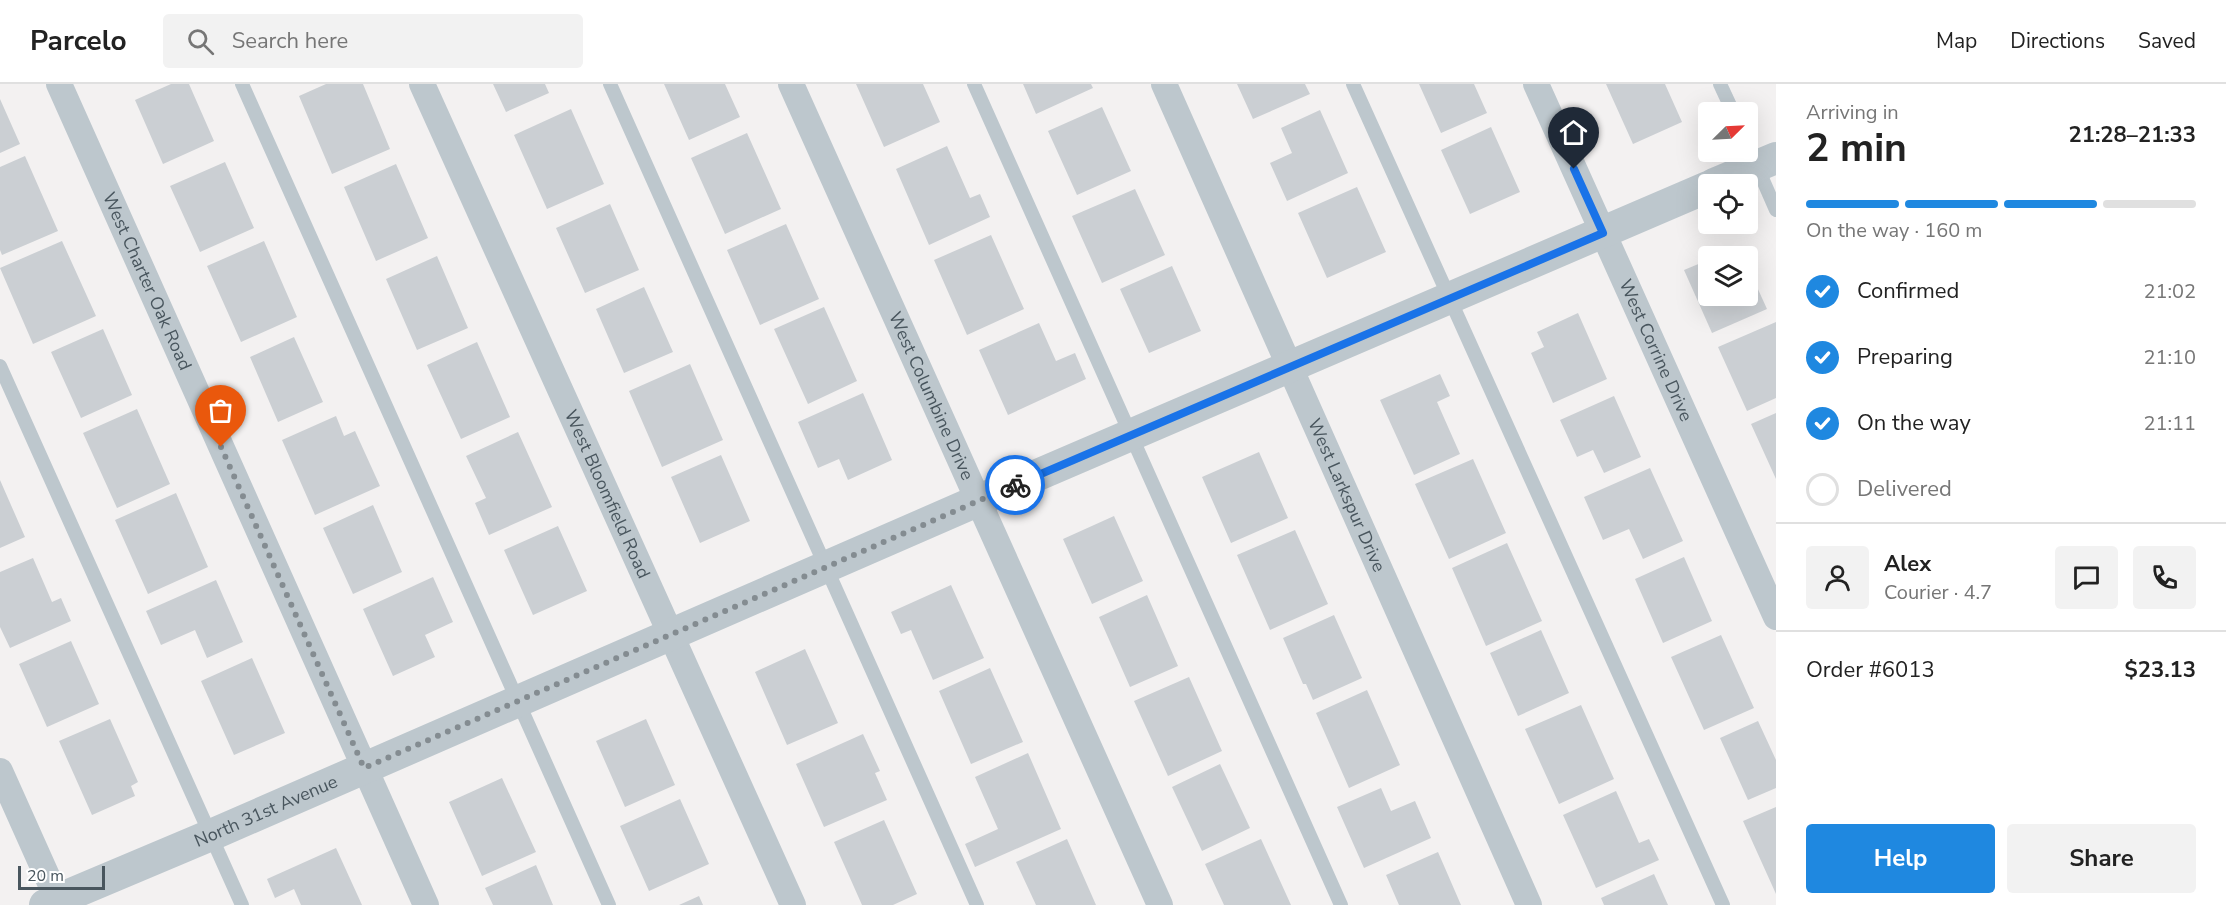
<!DOCTYPE html>
<meta charset="utf-8">
<style>
body{margin:0;font-family:"Nunito Sans",sans-serif;background:#f2f2f2;color:#222;height:100vh;display:flex;flex-direction:column;font-size:22px;white-space:nowrap}
*{box-sizing:border-box;margin:0}
p{font-size:20px;color:#767676}
.icon{flex:none;width:33px;height:33px;fill:none;stroke:currentColor;stroke-width:2;stroke-linecap:round;stroke-linejoin:round}
.map{position:relative;flex:1;overflow:hidden}
.sheet{display:flex;flex-direction:column;background:#fff;width:450px}
.sheet>*{flex:none}
.needle{width:39px;rotate:66deg}
.controls{position:absolute;left:1698px;top:18px;display:grid;gap:12px}
.controls a{display:grid;place-items:center;width:60px;height:60px;border-radius:6px;background:#fff;box-shadow:0 6px 24px #0002;font-size:30px}
.scale{position:absolute;left:18px;bottom:15px;width:87px;box-sizing:border-box;padding-left:6px;border:3px solid #49565e;border-top:0;font-size:16px;line-height:21px;white-space:nowrap;color:#49565e;-webkit-text-stroke:4px #fff;paint-order:stroke}
.pin{position:absolute;display:grid;place-items:center;width:51px;height:51px;color:#fff;margin:-62px -26px;border-radius:50% 50% 50% 0;rotate:-45deg;box-shadow:0 0 6px #0007}
.pin .icon{rotate:45deg}
.courier{position:absolute;display:grid;place-items:center;width:60px;height:60px;margin:-30px;border:4px solid #1a73e8;border-radius:50%;background:#fff;color:#222;box-shadow:0 2px 8px #0007}
.overview em{font-style:normal;font-weight:700}
.overview div{display:flex;flex-direction:column-reverse}
.overview{display:flex;align-items:center;justify-content:space-between;height:102px;padding:0 30px}
h1{font-size:39px;font-weight:700;line-height:45px}
.bar{display:grid;grid-template-columns:repeat(4,1fr);gap:9px 6px;align-content:center;height:72px;padding:0 30px}
.bar i{height:8px;border-radius:4px;background:#e0e0e0}
.bar .active{background:#1f88e0}
.bar p{grid-column:span 4}
.line{display:flex;align-items:center;gap:15px;padding:0 30px;border-top:2px solid #e0e0e0}
.line div{flex:1}
.round{display:grid;place-items:center;flex:none;width:63px;height:63px;border-radius:6px;background:#f2f2f2}
ol{padding:0 30px;list-style:none}
li{display:flex;align-items:center;gap:18px;height:66px}
li p{margin-inline-start:auto}
li .icon{padding:6px;border-radius:50%;background:#1f88e0;color:#fff;stroke-width:4}
li:last-child{color:#767676}
li i{width:33px;height:33px;border:3px solid #e0e0e0;border-radius:50%}
.button{display:flex;gap:12px;margin-top:auto;padding:12px 30px}
.button a{flex:1;height:69px;border-radius:6px;background:#1f88e0;color:#fff;font-size:24px;font-weight:700;line-height:69px;text-align:center}
.button a+a{background:#f2f2f2;color:#222}
header{display:flex;align-items:center;gap:36px;box-sizing:border-box;height:84px;padding:0 30px;background:#fff;border-bottom:2px solid #e0e0e0}
header strong{font-size:28px}
nav{display:flex;gap:33px;margin-inline-start:auto;font-size:21px}
.search{width:420px;height:54px;background:#f2f2f2;display:flex;align-items:center;gap:15px;box-sizing:border-box;padding:0 21px;border-radius:6px;color:#767676;font-size:22px}
main{display:flex;flex:1;min-height:0}
.map>svg:first-child{display:block}
.building{fill:#cbcfd3}
.lines{fill:none;stroke-linecap:round;stroke-linejoin:round}
.service{stroke:#bdc7cd;stroke-width:14}
.minor{stroke:#bdc7cd;stroke-width:26}
.tertiary{stroke:#bdc7cd;stroke-width:32}
.done{stroke:#848c91;stroke-width:6;stroke-dasharray:0 10.8}
.route{stroke:#1a73e8;stroke-width:8}
.labels{text-anchor:middle;stroke-width:6;stroke-linejoin:round;paint-order:stroke}
.street-label{font-size:18px;fill:#49565e;stroke:#fff}
</style>
<header>
<strong>Parcelo</strong>
<div class="search"><svg class="icon" aria-label="search" viewBox="0 0 24 24"><circle cx="10" cy="10" r="6"/><path d="M15 15l6 6"/></svg>Search here</div>
<nav><a>Map</a><a>Directions</a><a>Saved</a></nav>
</header>
<main>
<div class="map">
<svg width="1776" height="821" viewBox="0 0 1776 821">
<rect width="100%" height="100%" fill="#f3f1f1"/>
<path class="building" d="M171 0H189L214 57 163 80 135 16Z
M326 0H363L390 65 332 90 299 12Z
M493 0H545L549 9 506 28Z
M664 0H725L740 33 689 56Z
M856 0H923L940 38 884 63Z
M1023 0H1091L1093 4 1036 30Z
M1237 0H1305L1310 10 1253 35Z
M1419 0H1474L1487 29 1441 49Z
M1606 0H1665L1682 38 1633 60Z
M0 15 20 60 0 69Z
M1102 23 1131 87 1077 111 1048 47Z
M571 25 604 100 547 125 514 51Z
M1320 26 1348 89 1287 117 1270 79 1292 69 1281 44Z
M1491 43 1520 108 1470 130 1441 66Z
M747 49 781 125 725 150 691 74Z
M947 62 970 114 980 110 990 133 929 161 896 85Z
M25 72 58 147 2 171 0 166V83Z
M225 78 254 144 200 168 170 102Z
M396 80 428 154 376 177 344 103Z
M1357 103 1386 168 1327 194 1298 129Z
M1135 105 1165 171 1102 199 1072 132Z
M610 120 639 186 585 209 556 144Z
M786 140 819 215 760 241 727 166Z
M991 151 1024 225 967 251 934 176Z
M62 157 96 232 33 260 0 184Z
M264 157 297 233 241 258 207 182Z
M437 172 468 244 417 266 386 195Z
M1708 176V212H1748V194L1752 192 1767 225 1712 249 1684 186Z
M1172 182 1201 247 1149 269 1120 205Z
M644 203 673 268 624 289 596 225Z
M824 223 857 297 808 320 774 245Z
M1578 229 1607 295 1553 319 1531 269 1544 263 1537 248Z
M1776 238V314L1747 327 1718 263Z
M1039 239 1056 277 1075 269 1086 295 1008 331 979 266Z
M103 245 132 311 81 334 51 268Z
M294 253 323 318 278 338 250 273Z
M477 258 510 333 461 355 427 281Z
M690 280 723 356 662 383 629 307Z
M1440 290 1450 312 1437 318 1460 370 1414 391 1380 316Z
M863 309 892 376 848 396 839 375 818 384 798 338Z
M1614 312 1641 373 1604 389 1593 366 1577 373 1560 336Z
M137 325 170 400 117 424 83 349Z
M1776 329V395L1751 340Z
M336 332 344 352 355 347 380 402 315 431 282 356Z
M518 348 552 423 489 451 475 419 486 414 466 372Z
M1259 368 1288 434 1231 459 1202 393Z
M721 371 750 437 700 459 671 393Z
M1473 375 1506 449 1449 475 1415 400Z
M1650 384 1683 457 1643 475 1629 445 1603 456 1584 413Z
M0 396 25 453 0 464Z
M176 409 208 483 148 510 115 436Z
M373 421 402 488 353 510 323 444Z
M1114 432 1143 497 1092 520 1063 455Z
M558 442 587 507 533 531 504 466Z
M1295 446 1328 520 1270 546 1237 471Z
M1507 459 1542 537 1486 562 1452 484Z
M1684 473 1712 537 1663 559 1635 495Z
M33 474 52 518 61 514 71 537 10 564 0 543V488Z
M433 493 453 538 425 551 435 573 393 592 363 525Z
M216 496 243 558 207 574 195 546 161 561 146 527Z
M951 501 984 574 933 596 911 546 901 550 891 528Z
M1147 511 1178 582 1130 603 1099 533Z
M1334 531 1362 594 1313 616 1306 600H1303L1283 554Z
M1541 546 1569 609 1518 632 1490 569Z
M1721 551 1754 624 1704 646 1671 573Z
M71 557 99 620 47 643 19 580Z
M805 565 838 639 787 661 755 588Z
M252 574 285 649 234 671 201 597Z
M990 584 1023 658 971 680 939 607Z
M1189 593 1222 667 1168 692 1134 617Z
M1367 606 1400 681 1349 704 1316 629Z
M1581 621 1614 695 1559 720 1525 645Z
M110 635 138 698 131 702 135 712 92 731 59 657Z
M646 635 675 701 625 723 596 657Z
M1758 637 1776 676V704L1748 716 1720 654Z
M863 650 880 687 875 689 887 716 824 743 796 680Z
M1028 669 1061 745 975 783 965 760 998 745 975 693Z
M1220 680 1250 744 1202 767 1172 703Z
M502 694 536 768 482 792 449 718Z
M1381 704 1391 727 1415 717 1431 754 1364 784 1337 723Z
M1616 707 1639 759 1649 755 1659 776 1596 804 1563 731Z
M680 715 709 780 649 807 620 742Z
M1776 723V810L1743 737Z
M884 736 917 810 893 821H862L834 758Z
M1067 755 1096 821H1036L1016 778Z
M1261 755 1291 821H1224L1205 780Z
M336 764 362 821H301L294 805 275 814 267 795Z
M1438 768 1461 821H1399L1386 791Z
M536 781 553 821H493L485 804Z
M1654 790 1668 821H1604L1601 814Z
M699 812 703 821H679Z"/>
<g class="lines">
<path class="service" d="M242 0 609 821
M610 0 977 821
M974 0 1341 821
M1353 0 1723 821
M1720 0 1733 28
M1748 62 1776 126
M0 282 242 821"/>
<g class="minor">
<path id="s1" d="M59 0 426 821"/>
<path id="s2" d="M422 0 793 821"/>
<path id="s3" d="M791 0 1160 821"/>
<path id="s4" d="M1164 0 1529 821"/>
<path id="s5" d="M1536 0 1776 533"/>
<path d="M0 687 60 821"/>
</g>
<g class="tertiary">
<path d="M1714 100 1776 74"/>
<path id="s6" d="M45 821 211 751 977 417 1708 103"/>
</g>
</g>
<g class="lines">
<path class="done" d="M221 363 364 684 1015 401"/>
<path class="route" d="M1015 401 1603 149 1574 85"/>
</g>
<g class="labels">
<g class="street-label">
<text dy="6" stroke="none"><textPath href="#s1" startOffset="216">West Charter Oak Road</textPath></text>
<text dy="6" stroke="none"><textPath href="#s5" startOffset="292">West Corrine Drive</textPath></text>
<text dy="6" stroke="none"><textPath href="#s3" startOffset="342">West Columbine Drive</textPath></text>
<text dy="6" stroke="none"><textPath href="#s2" startOffset="450">West Bloomfield Road</textPath></text>
<text dy="6" stroke="none"><textPath href="#s4" startOffset="450">West Larkspur Drive</textPath></text>
<text dy="6" stroke="none"><textPath href="#s6" startOffset="240">North 31st Avenue</textPath></text>
</g>
</g>
</svg>
<div class="controls">
<a><svg class="needle" viewBox="-14 -14 28 28"><path d="M0-13l5 13h-10z" fill="#e53935"/><path d="M0 13l5-13h-10z" fill="#767676"/></svg></a>
<a><svg class="icon" aria-label="locate" viewBox="0 0 24 24"><circle cx="12" cy="12" r="6"/><path d="M12 2v4M12 18v4M2 12h4M18 12h4"/></svg></a>
<a><svg class="icon" aria-label="layers" viewBox="0 0 24 24"><path d="M12 4l9 5-9 5-9-5zM3 14l9 5 9-5"/></svg></a>
</div>
<div class="scale">20 m</div>
<div class="pin" style="left:221px;top:363px;background:#ea580c"><svg class="icon" aria-label="bag" viewBox="0 0 24 24"><path d="M5 8h14l-1 12H6zM9 8a3 3 0 0 1 6 0"/></svg></div>
<div class="pin" style="left:1574px;top:85px;background:#1f2937"><svg class="icon" aria-label="home" viewBox="0 0 24 24"><path d="M3 11l9-7 9 7M6 9v11h12V9"/></svg></div>
<div class="courier" style="left:1015px;top:401px"><svg class="icon" aria-label="bike" viewBox="0 0 24 24"><circle cx="6" cy="16" r="4"/><circle cx="18" cy="16" r="4"/><path d="M6 16l4-8h5l3 8M10 8l3 8H6M13 5h3"/></svg></div>
</div>
<section class="sheet">
<div class="overview"><div><h1>2 min</h1><p>Arriving in</p></div><em>21:28–21:33</em></div>
<div class="bar"><i class="active"></i><i class="active"></i><i class="active"></i><i></i><p>On the way · 160 m</p></div>
<ol>
<li><svg class="icon" aria-label="check" viewBox="0 0 24 24"><path d="M5 12l5 5 9-10"/></svg>Confirmed<p>21:02</p></li>
<li><svg class="icon" aria-label="check" viewBox="0 0 24 24"><path d="M5 12l5 5 9-10"/></svg>Preparing<p>21:10</p></li>
<li><svg class="icon" aria-label="check" viewBox="0 0 24 24"><path d="M5 12l5 5 9-10"/></svg>On the way<p>21:11</p></li>
<li><i></i>Delivered</li>
</ol>
<div class="line" style="height:108px"><a class="round"><svg class="icon" aria-label="person" viewBox="0 0 24 24"><circle cx="12" cy="8" r="4"/><path d="M4 21q1-7 8-7t8 7"/></svg></a><div><b>Alex</b><p>Courier · 4.7</p></div><a class="round"><svg class="icon" aria-label="chat" viewBox="0 0 24 24"><path d="M4 5h16v11H9l-5 4z"/></svg></a><a class="round"><svg class="icon" aria-label="phone" viewBox="0 0 24 24"><path d="M5 4h4l2 5-3 2q2 4 5 5l2-3 5 2v4C11 20 4 13 5 4z"/></svg></a></div>
<div class="line" style="height:78px"><div>Order #6013</div><b>$23.13</b></div>
<div class="button"><a>Help</a><a>Share</a></div>
</section>
</main>
